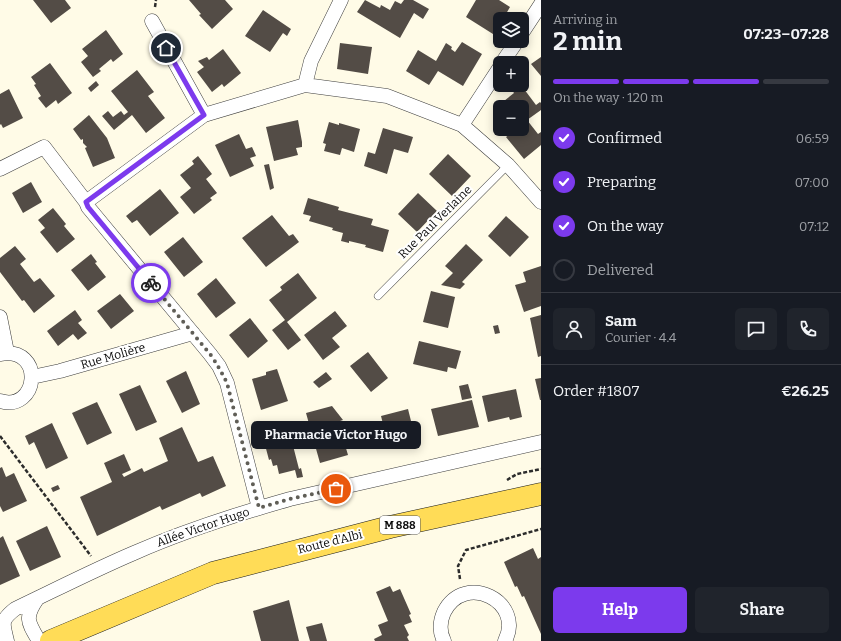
<!DOCTYPE html>
<meta charset="utf-8">
<style>
body{margin:0;font-family:Bitter,serif;background:#20242c;color:#f1f3f6;height:100vh;display:flex;flex-direction:column;font-size:15px;white-space:nowrap}
*{box-sizing:border-box;margin:0}
p{font-size:13px;color:#9ea1a6}
.icon{flex:none;width:22px;height:22px;fill:none;stroke:currentColor;stroke-width:2;stroke-linecap:round;stroke-linejoin:round}
.map{position:relative;flex:1;overflow:hidden}
.side{display:flex;flex-direction:column;background:#171b24;width:300px}
.side>*{flex:none}
.tools{position:absolute;left:493px;top:12px;display:grid;gap:8px}
.tools a{display:grid;place-items:center;width:36px;height:36px;border-radius:6px;background:#171b24;box-shadow:0 2px 10px #0003;font-size:20px}
.pin{position:absolute;display:grid;place-items:center;width:34px;height:34px;color:#fff;margin:-17px;border:2px solid #fff;border-radius:50%;box-shadow:0 1px 4px #0007}
.courier{position:absolute;display:grid;place-items:center;width:40px;height:40px;margin:-20px;border:3px solid #7c3aed;border-radius:50%;background:#fff;color:#222;box-shadow:0 1px 5px #0007}
.bubble{position:absolute;height:28px;border-radius:6px;background:#171b24;box-shadow:0 2px 10px #0003;font-size:13px;font-weight:700;line-height:28px;text-align:center}
.summary em{font-style:normal;font-weight:700}
.summary div{display:flex;flex-direction:column-reverse}
.summary{display:flex;align-items:center;justify-content:space-between;height:68px;padding:0 12px}
h1{font-size:26px;font-weight:700;line-height:30px}
.bar{display:grid;grid-template-columns:repeat(4,1fr);gap:6px 4px;align-content:center;height:48px;padding:0 12px}
.bar i{height:5px;border-radius:3px;background:#363941}
.bar .active{background:#7c3aed}
.bar p{grid-column:span 4}
.line{display:flex;align-items:center;gap:10px;padding:0 12px;border-top:1px solid #363941}
.line div{flex:1}
.round{display:grid;place-items:center;flex:none;width:42px;height:42px;border-radius:6px;background:#20242c}
ol{padding:0 12px;list-style:none}
li{display:flex;align-items:center;gap:12px;height:44px}
li p{margin-inline-start:auto}
li .icon{padding:4px;border-radius:50%;background:#7c3aed;color:#fff;stroke-width:4}
li:last-child{color:#9ea1a6}
li i{width:22px;height:22px;border:2px solid #363941;border-radius:50%}
.cta{display:flex;gap:8px;margin-top:auto;padding:8px 12px}
.cta a{flex:1;height:46px;border-radius:6px;background:#7c3aed;color:#fff;font-size:16px;font-weight:700;line-height:46px;text-align:center}
.cta a+a{background:#20242c;color:#f1f3f6}
main{display:flex;flex:1;min-height:0}
.map>svg:first-child{display:block}
.building{fill:#534c46}
.lines{fill:none;stroke-linecap:round;stroke-linejoin:round}
.lane-casing{stroke:#3d3d3d;stroke-width:8}
.street-casing{stroke:#3d3d3d;stroke-width:15}
.primary-casing{stroke:#1b1b1b;stroke-width:23}
.path{stroke:#2c2c2c;stroke-width:2.5;stroke-dasharray:4 2;stroke-linecap:butt}
.lane{stroke:#fff;stroke-width:7}
.street{stroke:#fff;stroke-width:14}
.primary{stroke:#ffdc57;stroke-width:22}
.done{stroke:#605e57;stroke-width:4;stroke-dasharray:0 7.2}
.route{stroke:#7c3aed;stroke-width:5}
.labels{text-anchor:middle;stroke-width:4;stroke-linejoin:round;paint-order:stroke}
.shield{fill:#fff;stroke:#545454;stroke-width:1}
.shield-label{font-size:11px;font-weight:bold;fill:#0a0a0a}
.street-label{font-size:12px;fill:#0a0a0a;stroke:#fff}
</style>
<main>
<div class="map">
<svg width="541" height="641" viewBox="0 0 541 641">
<rect width="100%" height="100%" fill="#fffbe7"/>
<path class="building" d="M33 0H65L71 8 51 23Z
M189 0H225L233 9 212 29 199 15 201 14Z
M365 0 380 8 381 5 390 10 395 1 401 4 404 0H413L429 9 423 19 414 13 400 38 357 12Z
M476 0H499L510 7 503 19H500V23L493 34 466 17Z
M263 10 291 29 287 36 283 33 270 52 245 36Z
M106 30 123 54 113 62 111 59 99 69 101 71 93 77 81 62 88 56 82 49Z
M462 42 482 54 463 86 438 71 429 85 406 71 418 50 436 61 446 43 452 47 451 49 455 52Z
M340 43 372 47 368 74 337 69Z
M223 49 241 73 224 87 222 84 212 92 197 72 204 67 198 61 207 57 209 60Z
M541 57V76L531 64Z
M50 63 72 93 58 104 56 100 46 108 38 98 41 96 34 85 36 84 31 77Z
M137 70 154 92 148 96 165 118 146 133 132 115 114 130 102 116 108 111 113 117 121 111 124 115 128 112 111 91Z
M96 81 99 85 91 92 88 88Z
M519 85H521L536 105 540 102 541 103V110L527 120 538 134 541 132V145L524 159 506 137 517 129H522V107H501L499 105 514 93 512 90Z
M9 89 23 118 3 128 1 124 0 125V94Z
M89 115 107 138 115 158 93 167 85 148 87 147 83 143V139L81 140 73 129Z
M298 120 302 142V147L296 148 298 155 274 161 266 127Z
M329 122 339 125V123L360 129 354 152 342 148 340 155 324 151 326 144 323 143Z
M383 128 413 137 408 153 394 149 387 174 364 166 368 152 375 154Z
M239 134 246 149 252 147 256 156 250 158 254 166 230 177 215 145Z
M448 154 471 176 452 196 429 174Z
M198 156 212 174 206 179 217 193 210 198 212 200 194 214 180 197 191 188 180 175 194 164 192 161Z
M269 164 274 188 270 190 264 165Z
M31 182 42 202 23 213 12 193Z
M160 189 179 213 150 236 137 220 132 223 126 216Z
M418 193 437 211 417 232 398 214Z
M308 198 339 207 338 210 373 219 371 225 389 230 383 252 365 247 366 245 349 241V243L341 241 343 233 332 230 333 228 309 221 311 216 303 214Z
M53 208 66 224 64 226 75 239 57 253 40 232 45 228 38 220Z
M272 215 289 236 293 234 299 242 266 267 242 238Z
M506 216 529 237 510 257 488 236Z
M183 237 203 262 184 277 164 252Z
M466 244 483 260 462 282 465 284 460 289 441 285 453 273 445 266Z
M15 246 26 259 20 264 34 282 40 278 55 296 34 313 24 300 22 301 0 272V258Z
M91 254 97 262 95 263 106 277 88 291 71 270Z
M541 266V306L524 312 515 285 526 282 523 272Z
M298 273 317 298 287 322 301 340 288 350 272 330 285 320 269 300 282 290 280 287Z
M216 278 236 303 216 318 197 294Z
M431 291 455 297 448 328 423 322Z
M120 294 134 311 111 329 97 311Z
M75 310 82 320 78 323 87 333 78 340 73 334 58 346 47 331Z
M335 311 347 326 332 338 340 347 323 360 304 335Z
M541 315V356L538 357 530 318Z
M250 318 268 341 248 358 229 335Z
M498 325 500 333 495 334 493 326Z
M419 341 461 351 456 369 448 367 447 372 413 364Z
M368 352 388 378 371 392 350 366Z
M277 369 288 401 261 410 252 379 266 375V372Z
M186 371 200 404 182 413 166 381Z
M326 372 332 379 319 388 313 382Z
M541 378V400H540L535 379Z
M468 384 472 398 462 400 459 386Z
M140 385 157 422 136 431 119 394Z
M516 389 522 417 510 420 509 417 488 422 482 396Z
M472 400 479 427 438 436 431 409Z
M97 402 112 433 87 445 72 413Z
M332 406 343 420 331 424 333 431 338 430 341 438H343L348 455 320 463 306 413Z
M408 409 416 441 389 448 381 416Z
M52 423 68 458 46 469 34 442 29 445 25 436Z
M182 427 198 462 213 456 226 486 202 497 200 493 162 510 160 506 97 536 80 497 112 482 104 463 124 454 131 470 122 474 124 477 142 468 144 472 168 461 159 438Z
M290 434 299 469 301 468 303 477 297 478 295 470 279 474 277 465 273 466 271 459 269 460 264 441Z
M2 467 6 477 14 473 27 501 3 512 0 506V468Z
M58 485 60 489 53 492 51 488Z
M47 526 61 557 30 571 16 541Z
M3 536 20 576 0 585V538Z
M533 548 538 559 541 557V634L524 596 522 597 517 586 515 587 504 562Z
M390 586 393 592 400 589 411 614 409 615 412 622 404 625 409 635 407 637 409 641H375L374 639 382 635 378 625 388 621 376 592Z
M289 600 299 641H261L253 611Z
M322 623 327 641H310L306 627Z"/>
<g class="lines">
<g class="lane-casing">
<path id="lane" d="M378 296 508 165"/>
</g>
<g class="street-casing">
<path id="street" d="M152 21 204 115
M522 33 541 4
M502 63 517 41
M305 85 311 61 341 0
M462 125 500 67
M0 169 44 147 86 202 88 207 210 354 219 366 227 383 259 508
M86 202 204 115 305 85 387 96 462 125 508 165 541 202
M0 317 7 352
M0 354C46 346 38 413 0 401
M32 377 60 371 193 333
M37 599C24 618 28 622 39 641
M7 641C3 623 0 621 15 609 55 590 94 570 134 553 184 531 237 514 290 499L541 442
M444 641C439 631 440 621 444 612 465 571 525 602 505 641"/>
</g>
<g class="primary-casing">
<path id="primary" d="M51 641 213 573 390 527 541 494"/>
</g>
<path class="path" d="M155 7 156 0
M0 436 91 556
M507 480 517 474 541 469
M460 579 458 566 466 550 541 529"/>
<use href="#lane" class="lane"/>
<use href="#street" class="street"/>
<use href="#primary" class="primary"/>
</g>
<g class="lines">
<path class="done" d="M151 283 210 354C217 364 222 373 227 383L259 508 290 499 336 489"/>
<path class="route" d="M151 283 88 207 86 202 204 115 166 48"/>
</g>
<g class="labels">
<rect class="shield" x="380" y="516" width="40" height="18" rx="3"/>
<g class="shield-label">
<text x="400" y="529">M 888</text>
</g>
<g class="street-label">
<text transform="translate(435 222) rotate(-45)" y="4">Rue Paul Verlaine</text>
<text transform="translate(113 356) rotate(-16)" y="4">Rue Molière</text>
<text transform="translate(203 527) rotate(-19)" y="4">Allée Victor Hugo</text>
<text transform="translate(330 542) rotate(-14)" y="4">Route d'Albi</text>
</g>
</g>
</svg>
<div class="tools">
<a><svg class="icon" aria-label="layers" viewBox="0 0 24 24"><path d="M12 4l9 5-9 5-9-5zM3 14l9 5 9-5"/></svg></a>
<a>+</a>
<a>−</a>
</div>
<div class="pin" style="left:336px;top:489px;background:#ea580c"><svg class="icon" aria-label="bag" viewBox="0 0 24 24"><path d="M5 8h14l-1 12H6zM9 8a3 3 0 0 1 6 0"/></svg></div>
<div class="pin" style="left:166px;top:48px;background:#1f2937"><svg class="icon" aria-label="home" viewBox="0 0 24 24"><path d="M3 11l9-7 9 7M6 9v11h12V9"/></svg></div>
<div class="courier" style="left:151px;top:283px"><svg class="icon" aria-label="bike" viewBox="0 0 24 24"><circle cx="6" cy="16" r="4"/><circle cx="18" cy="16" r="4"/><path d="M6 16l4-8h5l3 8M10 8l3 8H6M13 5h3"/></svg></div>
<div class="bubble" style="left:251px;top:421px;width:170px">Pharmacie Victor Hugo</div>
</div>
<section class="side">
<div class="summary"><div><h1>2 min</h1><p>Arriving in</p></div><em>07:23–07:28</em></div>
<div class="bar"><i class="active"></i><i class="active"></i><i class="active"></i><i></i><p>On the way · 120 m</p></div>
<ol>
<li><svg class="icon" aria-label="check" viewBox="0 0 24 24"><path d="M5 12l5 5 9-10"/></svg>Confirmed<p>06:59</p></li>
<li><svg class="icon" aria-label="check" viewBox="0 0 24 24"><path d="M5 12l5 5 9-10"/></svg>Preparing<p>07:00</p></li>
<li><svg class="icon" aria-label="check" viewBox="0 0 24 24"><path d="M5 12l5 5 9-10"/></svg>On the way<p>07:12</p></li>
<li><i></i>Delivered</li>
</ol>
<div class="line" style="height:72px"><a class="round"><svg class="icon" aria-label="person" viewBox="0 0 24 24"><circle cx="12" cy="8" r="4"/><path d="M4 21q1-7 8-7t8 7"/></svg></a><div><b>Sam</b><p>Courier · 4.4</p></div><a class="round"><svg class="icon" aria-label="chat" viewBox="0 0 24 24"><path d="M4 5h16v11H9l-5 4z"/></svg></a><a class="round"><svg class="icon" aria-label="phone" viewBox="0 0 24 24"><path d="M5 4h4l2 5-3 2q2 4 5 5l2-3 5 2v4C11 20 4 13 5 4z"/></svg></a></div>
<div class="line" style="height:52px"><div>Order #1807</div><b>€26.25</b></div>
<div class="cta"><a>Help</a><a>Share</a></div>
</section>
</main>
